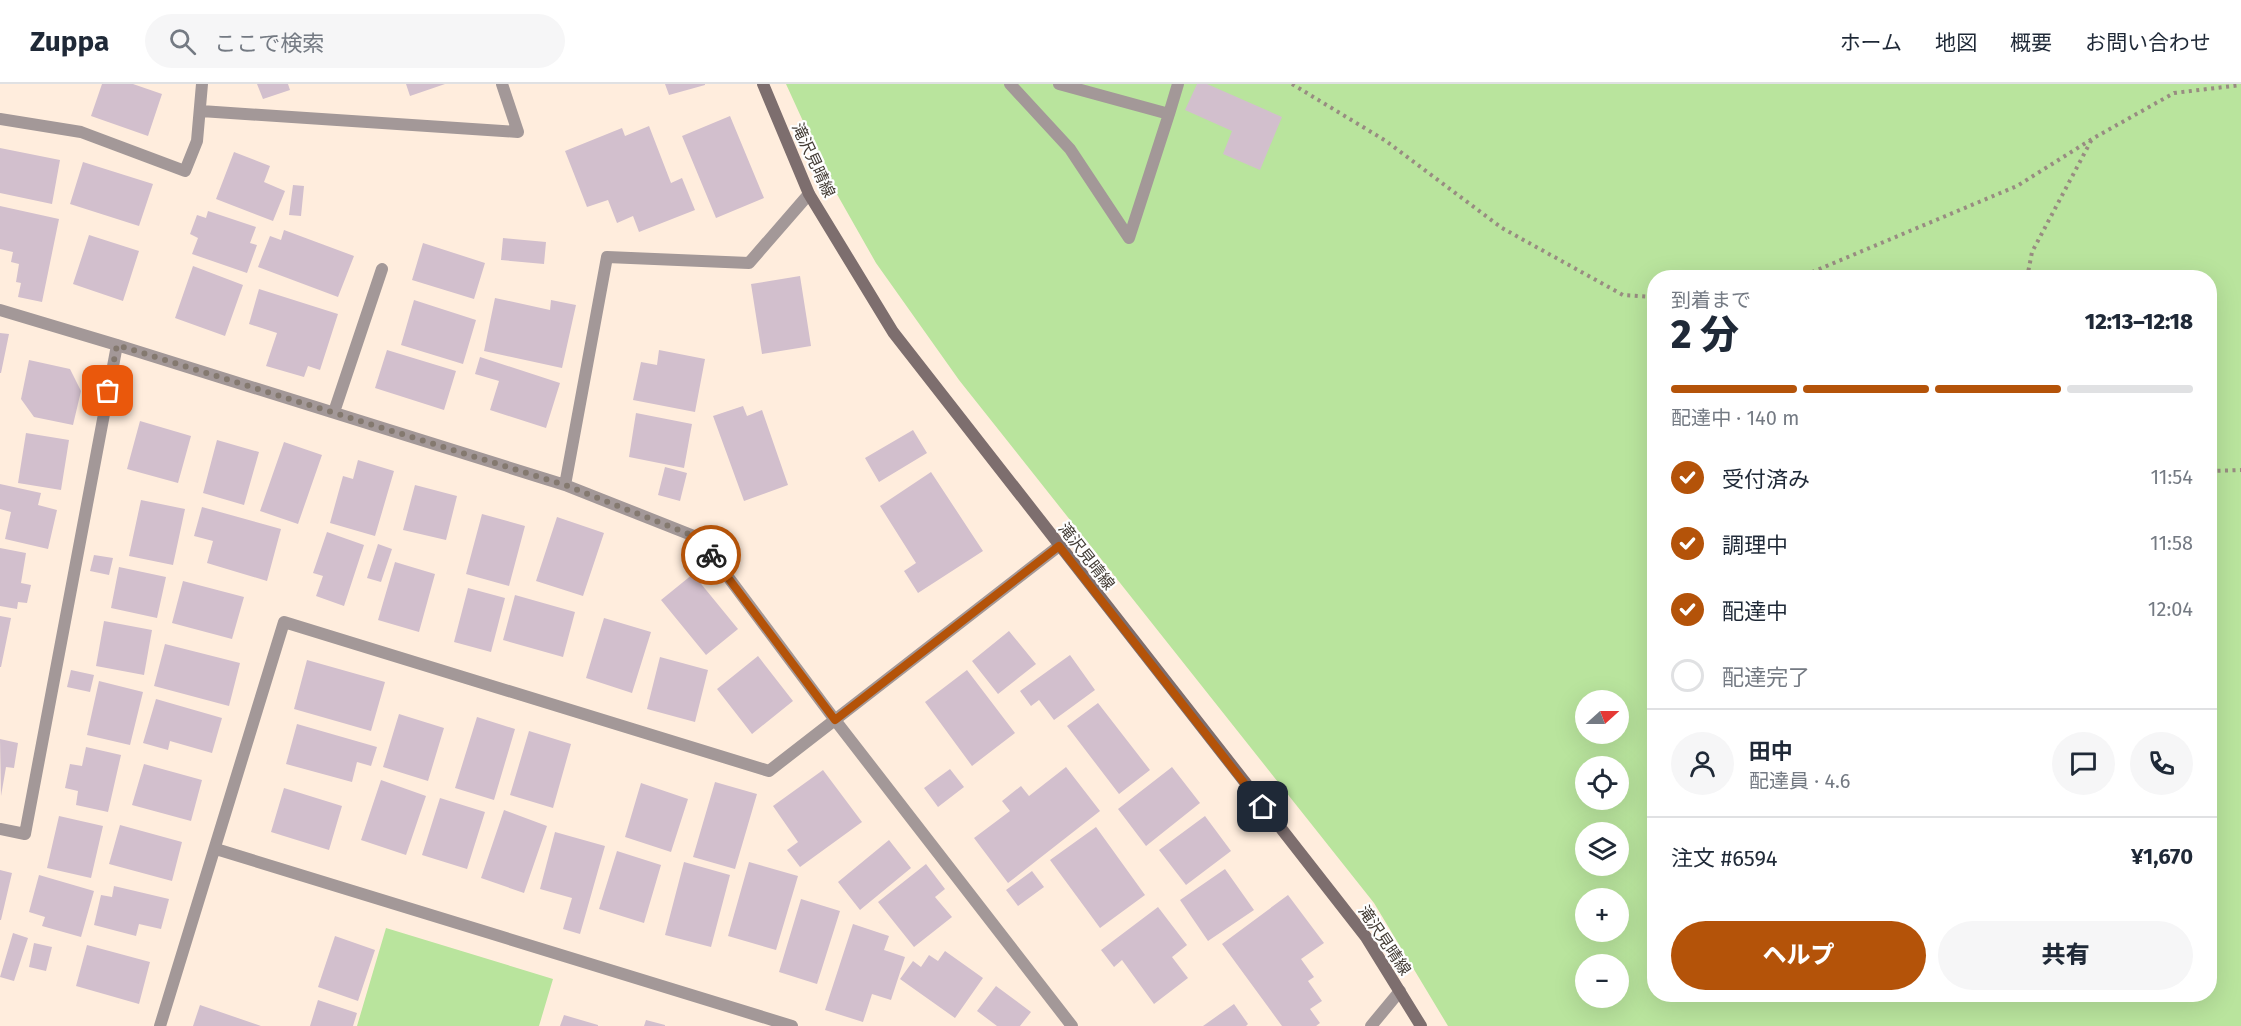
<!DOCTYPE html>
<html lang="ja">
<meta charset="utf-8">
<style>
body{margin:0;font-family:"Fira Sans","Noto Sans JP",sans-serif;background:#f6f6f7;color:#1f2937;height:100vh;display:flex;flex-direction:column;font-size:22px;white-space:nowrap}
*{box-sizing:border-box;margin:0}
p{font-size:20px;color:#747a83}
.icon{flex:none;width:33px;height:33px;fill:none;stroke:currentColor;stroke-width:2;stroke-linecap:round;stroke-linejoin:round}
.map{position:relative;flex:1;overflow:hidden}
.panel{position:absolute;left:1647px;top:186px;width:570px;height:732px;display:flex;flex-direction:column;background:#fff;border-radius:24px;box-shadow:0 6px 24px #0002}
.panel>*{flex:none}
.needle{width:39px;rotate:69deg}
.controls{position:absolute;left:1575px;top:606px;display:grid;gap:12px}
.controls a{display:grid;place-items:center;width:54px;height:54px;border-radius:50%;background:#fff;box-shadow:0 6px 24px #0002;font-size:30px}
.pin{position:absolute;display:grid;place-items:center;width:51px;height:51px;color:#fff;margin:-26px;border-radius:12px;box-shadow:0 3px 9px #0006}
.courier{position:absolute;display:grid;place-items:center;width:60px;height:60px;margin:-30px;border:4px solid #b45309;border-radius:50%;background:#fff;color:#222;box-shadow:0 2px 8px #0007}
.summary em{font-style:normal;font-weight:800}
.summary div{display:flex;flex-direction:column-reverse}
.summary{display:flex;align-items:center;justify-content:space-between;height:102px;padding:0 24px}
h1{font-size:39px;font-weight:800;line-height:45px}
.bar{display:grid;grid-template-columns:repeat(4,1fr);gap:9px 6px;align-content:center;height:72px;padding:0 24px}
.bar i{height:8px;border-radius:4px;background:#e0e1e3}
.bar .current{background:#b45309}
.bar p{grid-column:span 4}
.line{display:flex;align-items:center;gap:15px;padding:0 24px;border-top:2px solid #e0e1e3}
.line div{flex:1}
.round{display:grid;place-items:center;flex:none;width:63px;height:63px;border-radius:32px;background:#f6f6f7}
ol{padding:0 24px;list-style:none}
li{display:flex;align-items:center;gap:18px;height:66px}
li p{margin-inline-start:auto}
li .icon{padding:6px;border-radius:50%;background:#b45309;color:#fff;stroke-width:4}
li:last-child{color:#747a83}
li i{width:33px;height:33px;border:3px solid #e0e1e3;border-radius:50%}
.cta{display:flex;gap:12px;margin-top:auto;padding:12px 24px}
.cta a{flex:1;height:69px;border-radius:36px;background:#b45309;color:#fff;font-size:24px;font-weight:800;line-height:69px;text-align:center}
.cta a+a{background:#f6f6f7;color:#1f2937}
header{display:flex;align-items:center;gap:36px;box-sizing:border-box;height:84px;padding:0 30px;background:#fff;border-bottom:2px solid #e0e1e3}
header strong{font-size:28px}
nav{display:flex;gap:33px;margin-inline-start:auto;font-size:21px}
.search{width:420px;height:54px;background:#f6f6f7;display:flex;align-items:center;gap:15px;box-sizing:border-box;padding:0 21px;border-radius:33px;color:#747a83;font-size:22px}
.map>svg:first-child{display:block}
.green{fill:#b9e49d;fill-rule:evenodd}
.building{fill:#d2bfcd}
.lines{fill:none;stroke-linecap:round;stroke-linejoin:round}
.path{stroke:#988c81;stroke-width:4;stroke-dasharray:3 4.5;stroke-linecap:butt}
.lane{stroke:#a39898;stroke-width:12}
.street{stroke:#a39898;stroke-width:12}
.secondary{stroke:#7d6e6e;stroke-width:12}
.done{stroke:#84796f;stroke-width:6;stroke-dasharray:0 10.8}
.route{stroke:#b45309;stroke-width:8}
.labels{text-anchor:middle;stroke-width:4.5;stroke-linejoin:round;paint-order:stroke}
.street-label{font-size:16px;fill:#423b34;stroke:#fefefe}
</style>
<header>
<strong>Zuppa</strong>
<div class="search"><svg class="icon" aria-label="search" viewBox="0 0 24 24"><circle cx="10" cy="10" r="6"/><path d="M15 15l6 6"/></svg>ここで検索</div>
<nav><a>ホーム</a><a>地図</a><a>概要</a><a>お問い合わせ</a></nav>
</header>
<div class="map">
<svg width="2241" height="942" viewBox="0 0 2241 942">
<rect width="100%" height="100%" fill="#ffeddd"/>
<path class="green" d="M786 0H2241V942H1448L1374 819 959 296 876 179 834 105ZM1654 194H2210V910H1654ZM1586 616H1618V650H1586ZM1586 682H1618V716H1586ZM1586 748H1618V782H1586ZM1586 814H1618V848H1586ZM1586 880H1618V914H1586Z
M386 844 553 895 539 942H357Z"/>
<path class="building" d="M102 0H133L162 10 148 52 91 32Z
M257 0H288L290 6 263 15Z
M406 0H445L410 12Z
M665 0H705V1L669 11Z
M1197 0H1207L1282 33 1260 86 1223 70 1232 47 1185 26Z
M730 32 764 114 716 134 682 52Z
M649 42 671 99 682 94 695 126 639 148 633 132 617 139 608 116 587 123 565 67 622 44 625 52Z
M0 64 60 76 52 120 0 109Z
M234 68 270 82 264 98 285 107 273 137 216 115Z
M83 78 153 100 139 142 70 120Z
M293 101 304 102 301 132 289 131Z
M0 122 59 135 42 218 18 213 21 199 16 198 19 180 11 178 13 168 0 165Z
M208 127 256 143 250 159 257 161 247 189 192 170 198 154 190 150 197 131 206 134Z
M284 146 354 172 338 213 258 183 270 152 281 156Z
M89 151 139 167 123 217 73 200Z
M503 154 546 158 544 180 501 176Z
M423 159 485 179 474 215 412 196Z
M193 182 243 201 225 252 175 234Z
M800 192 811 262 762 270 751 200Z
M259 205 338 230 320 286 308 282 304 293 266 282 277 249 249 240Z
M495 214 550 226 551 216 576 221 562 284 484 267Z
M414 216 476 236 463 280 401 261Z
M0 249 9 250 1 289H0Z
M387 266 456 287 444 326 375 304Z
M659 266 705 275 695 328 633 316 641 278 657 281Z
M480 273 560 299 546 344 490 326 499 297 475 290Z
M29 276 70 285 81 307 73 341 34 333 21 315Z
M743 322 747 332 762 326 788 401 744 417 713 332Z
M636 329 692 340 684 384 629 373Z
M140 337 191 352 178 399 127 385Z
M913 346 927 369 879 398 865 374Z
M26 349 69 356 61 406 18 399Z
M217 356 259 368 244 421 203 409Z
M284 358 322 371 298 440 260 427Z
M358 376 394 387 375 452 330 439 343 392 353 395Z
M665 383 687 389 680 417 658 411Z
M931 388 983 467 918 509 904 487 916 479 880 422Z
M0 400 41 409 38 421 57 426 48 465 5 455 11 428 0 425Z
M415 401 457 412 446 456 403 446Z
M141 416 185 425 173 481 129 472Z
M202 423 281 445 267 497 207 479 213 457 194 452Z
M482 430 525 442 509 502 466 490Z
M557 433 604 449 583 512 536 497Z
M327 448 364 461 344 522 316 512 323 492 313 489Z
M378 460 392 465 381 498 367 494Z
M0 464 26 469 21 499 31 501 27 519 18 518 17 525 0 522Z
M94 471 113 474 109 491 90 487Z
M395 478 435 490 419 548 378 536Z
M119 483 166 493 157 534 111 524Z
M693 490 738 545 706 571 661 516Z
M183 497 244 513 232 555 172 539Z
M468 504 505 514 491 568 454 558Z
M515 511 575 528 563 573 503 556Z
M0 532 11 534 1 583H0Z
M604 534 651 548 632 609 586 594Z
M104 537 152 546 144 591 96 582Z
M1009 547 1036 580 998 610 972 577Z
M165 560 240 579 229 622 154 602Z
M1070 571 1095 606 1054 636 1039 616 1031 622 1020 607Z
M758 572 793 617 752 650 717 605Z
M660 573 708 586 695 638 647 625Z
M307 576 385 598 371 647 294 625Z
M71 586 94 591 90 608 67 603Z
M967 586 1015 649 972 682 925 618Z
M99 597 143 608 130 661 87 651Z
M156 615 222 634 212 669 170 657 168 666 143 659Z
M1098 619 1150 686 1119 710 1067 642Z
M399 630 444 644 428 697 383 683Z
M477 633 515 645 494 716 455 704Z
M297 640 377 663 371 682 357 678 352 698 286 680Z
M529 647 571 660 553 724 510 711Z
M0 655 18 659 14 684 6 683 1 712Z
M86 663 121 671 108 728 76 721 78 707 65 704 70 680 82 682Z
M144 680 202 696 191 737 132 721Z
M1066 683 1100 727 1008 799 974 754 1010 727 1002 717 1021 702 1029 712Z
M1172 683 1200 719 1146 762 1118 725Z
M950 685 964 703 938 723 924 704Z
M823 686 862 738 800 783 787 766 798 758 773 722Z
M381 696 426 712 406 771 361 756Z
M715 698 757 710 735 785 693 773Z
M641 699 688 715 671 768 625 753Z
M284 704 342 722 329 766 271 748Z
M440 714 485 728 467 785 422 771Z
M504 726 547 742 524 809 481 794Z
M59 732 103 742 91 794 47 784Z
M1205 732 1231 767 1186 801 1159 766Z
M120 741 182 758 172 797 109 780Z
M1096 743 1145 811 1100 844 1050 776Z
M555 748 605 762 580 850 563 845 572 814 540 805Z
M889 756 911 784 860 826 838 798Z
M617 767 661 781 644 839 599 825Z
M684 778 730 791 711 863 665 851Z
M749 778 798 792 776 866 728 852Z
M926 780 945 805 935 813 952 833 914 863 878 818Z
M1225 785 1254 826 1208 857 1180 816Z
M0 786 12 789 1 836H0Z
M1032 787 1044 803 1018 822 1006 806Z
M39 791 94 807 81 853 42 842 45 833 29 828Z
M114 802 169 815 161 845 139 840 136 852 94 841 101 811 112 813Z
M1288 811 1324 859 1301 875 1314 893 1308 897 1322 917 1310 925 1320 939 1316 942H1282L1222 860Z
M801 815 840 827 817 900 779 888Z
M1158 823 1187 861 1172 873 1188 894 1154 920 1122 876 1114 883 1101 866Z
M853 840 889 852 884 866 905 873 891 916 872 910 863 938 825 926Z
M13 849 28 854 14 897 0 893Z
M335 852 375 866 358 917 318 903Z
M34 859 52 863 46 887 29 883Z
M87 861 150 878 139 920 76 902Z
M945 867 983 894 955 934 900 895 913 877 921 883 929 871 938 877Z
M996 902 1031 928 1020 942H997L977 927Z
M318 916 357 929 353 942H310Z
M1234 920 1248 940 1246 942H1203Z
M200 921 261 942H193Z
M564 931 598 941V942H560Z
M646 936 665 941V942H644Z"/>
<g class="lines">
<path class="path" d="M1292 0 1386 57 1502 144 1623 211 1654 213
M1798 194 2017 102 2092 55 2174 9 2241 1
M2027 194 2032 168 2092 55
M2210 387 2241 386"/>
<path class="lane" d="M1010 0 1070 65 1129 154
M1059 0 1169 30 1178 0
M1129 154 1169 30"/>
<path class="street" d="M201 27 518 48 502 0
M0 35 81 48 185 87 197 57 202 0
M0 226 117 261 565 401 699 454 835 636 1072 942
M334 328 382 185
M565 401 607 173 749 179 809 110
M0 745 25 750 117 261
M216 765 792 942
M160 942 284 538 769 687 1059 462
M1371 942 1400 907"/>
<path class="secondary" d="M763 0 809 110 893 248 1366 853 1421 942"/>
</g>
<g class="lines">
<path class="done" d="M108 307 117 261 565 401 699 454 711 471"/>
<path class="route" d="M711 471 835 636 1059 462 1263 723"/>
</g>
<g class="labels">
<g class="street-label">
<text transform="translate(814 76) rotate(65)" y="6">滝沢見晴線</text>
<text transform="translate(1087 472) rotate(52)" y="6">滝沢見晴線</text>
<text transform="translate(1385 856) rotate(56)" y="6">滝沢見晴線</text>
</g>
</g>
</svg>
<div class="controls">
<a><svg class="needle" viewBox="-14 -14 28 28"><path d="M0-13l5 13h-10z" fill="#e53935"/><path d="M0 13l5-13h-10z" fill="#747a83"/></svg></a>
<a><svg class="icon" aria-label="locate" viewBox="0 0 24 24"><circle cx="12" cy="12" r="6"/><path d="M12 2v4M12 18v4M2 12h4M18 12h4"/></svg></a>
<a><svg class="icon" aria-label="layers" viewBox="0 0 24 24"><path d="M12 4l9 5-9 5-9-5zM3 14l9 5 9-5"/></svg></a>
<a>+</a>
<a>−</a>
</div>
<div class="pin" style="left:108px;top:307px;background:#ea580c"><svg class="icon" aria-label="bag" viewBox="0 0 24 24"><path d="M5 8h14l-1 12H6zM9 8a3 3 0 0 1 6 0"/></svg></div>
<div class="pin" style="left:1263px;top:723px;background:#1f2937"><svg class="icon" aria-label="home" viewBox="0 0 24 24"><path d="M3 11l9-7 9 7M6 9v11h12V9"/></svg></div>
<div class="courier" style="left:711px;top:471px"><svg class="icon" aria-label="bike" viewBox="0 0 24 24"><circle cx="6" cy="16" r="4"/><circle cx="18" cy="16" r="4"/><path d="M6 16l4-8h5l3 8M10 8l3 8H6M13 5h3"/></svg></div>
<section class="panel">
<div class="summary"><div><h1>2 分</h1><p>到着まで</p></div><em>12:13–12:18</em></div>
<div class="bar"><i class="current"></i><i class="current"></i><i class="current"></i><i></i><p>配達中 · 140 m</p></div>
<ol>
<li><svg class="icon" aria-label="check" viewBox="0 0 24 24"><path d="M5 12l5 5 9-10"/></svg>受付済み<p>11:54</p></li>
<li><svg class="icon" aria-label="check" viewBox="0 0 24 24"><path d="M5 12l5 5 9-10"/></svg>調理中<p>11:58</p></li>
<li><svg class="icon" aria-label="check" viewBox="0 0 24 24"><path d="M5 12l5 5 9-10"/></svg>配達中<p>12:04</p></li>
<li><i></i>配達完了</li>
</ol>
<div class="line" style="height:108px"><a class="round"><svg class="icon" aria-label="person" viewBox="0 0 24 24"><circle cx="12" cy="8" r="4"/><path d="M4 21q1-7 8-7t8 7"/></svg></a><div><b>田中</b><p>配達員 · 4.6</p></div><a class="round"><svg class="icon" aria-label="chat" viewBox="0 0 24 24"><path d="M4 5h16v11H9l-5 4z"/></svg></a><a class="round"><svg class="icon" aria-label="phone" viewBox="0 0 24 24"><path d="M5 4h4l2 5-3 2q2 4 5 5l2-3 5 2v4C11 20 4 13 5 4z"/></svg></a></div>
<div class="line" style="height:78px"><div>注文 #6594</div><b>¥1,670</b></div>
<div class="cta"><a>ヘルプ</a><a>共有</a></div>
</section>
</div>
